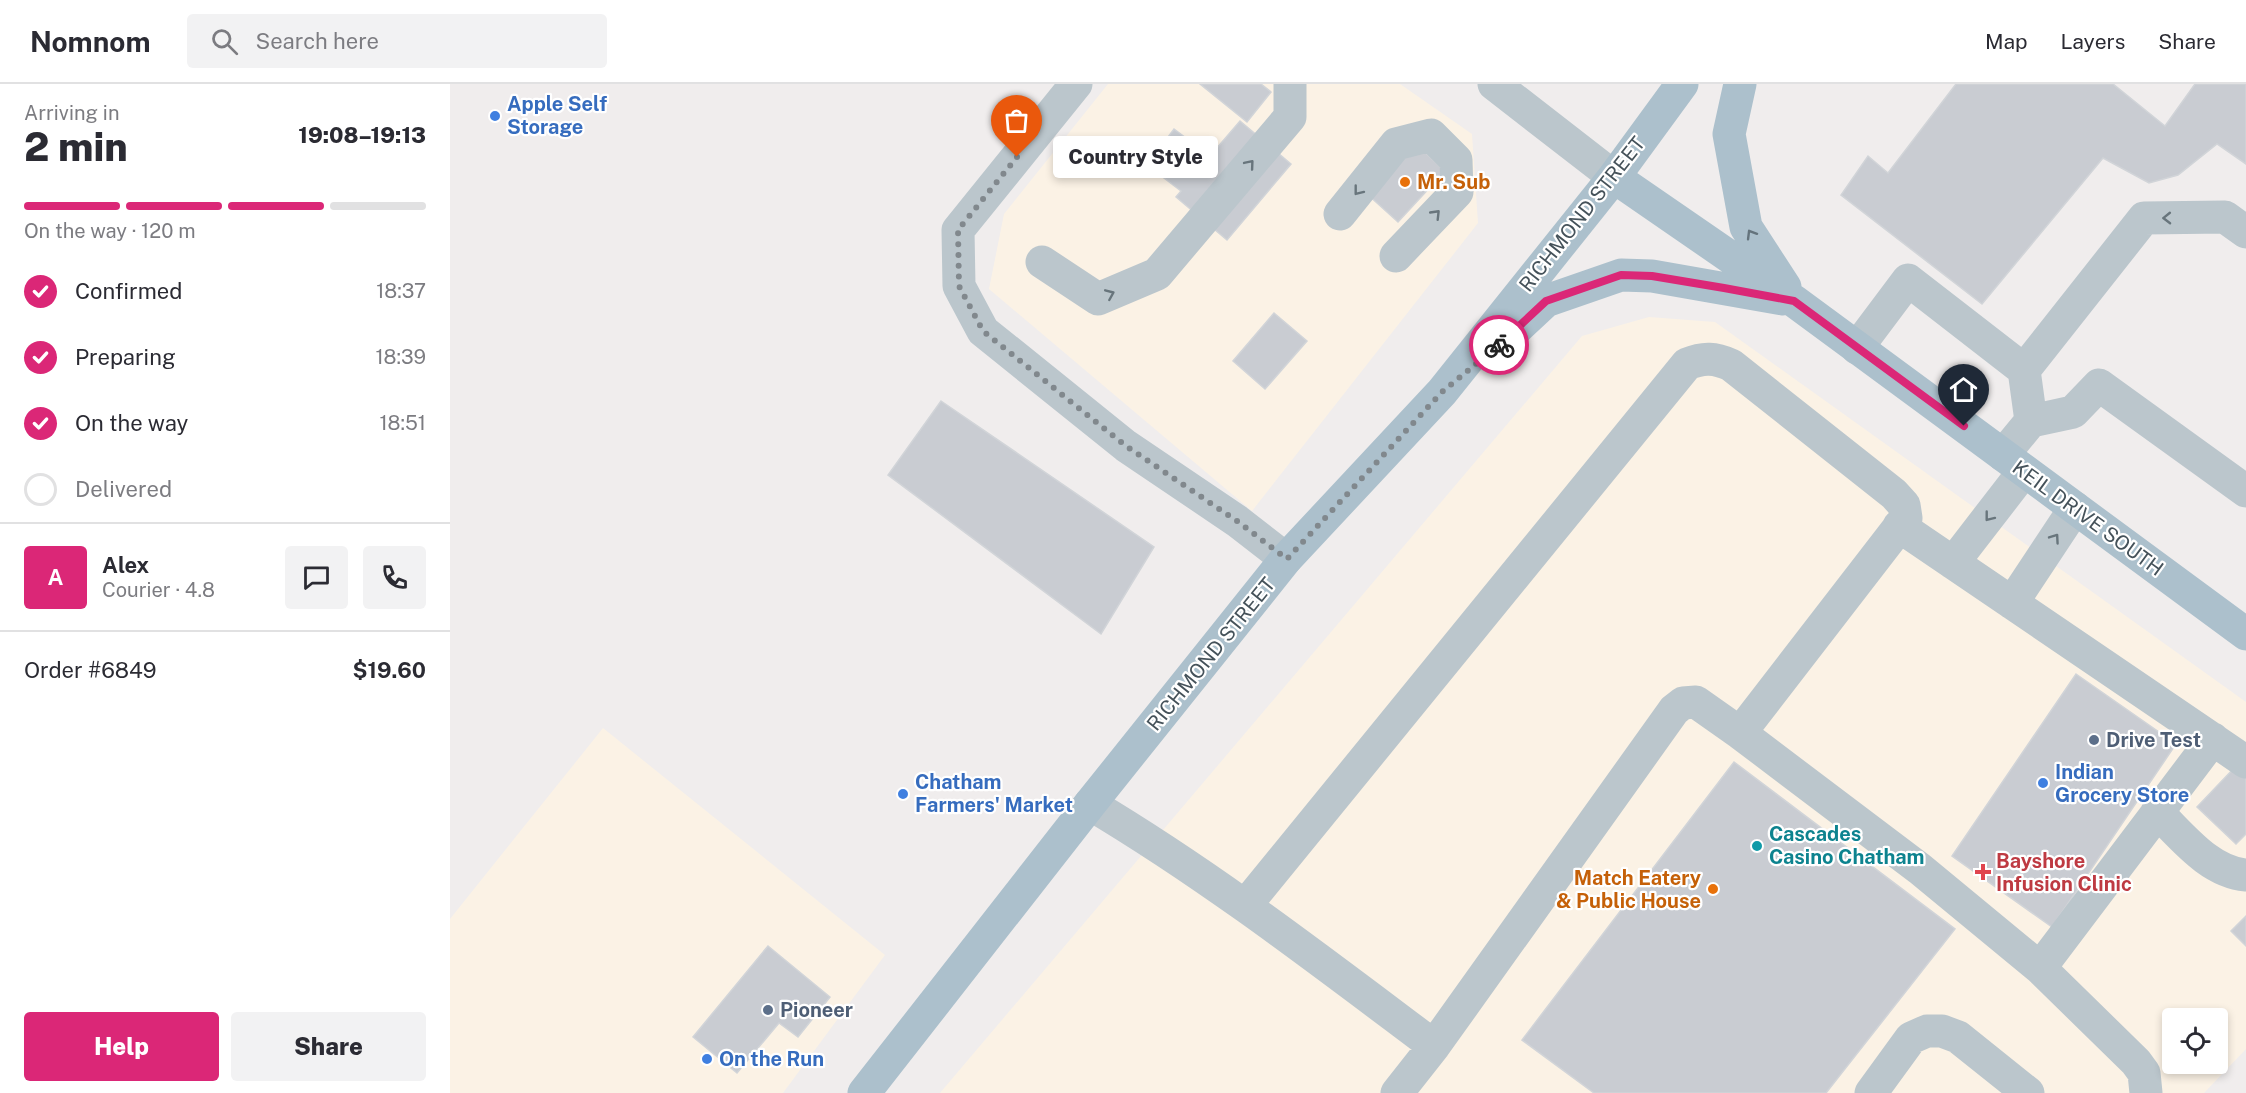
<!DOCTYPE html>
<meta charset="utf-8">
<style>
body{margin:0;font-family:"Public Sans",sans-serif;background:#f2f2f3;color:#2b2b33;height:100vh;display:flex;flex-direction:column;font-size:22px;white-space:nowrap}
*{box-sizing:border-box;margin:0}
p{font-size:20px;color:#7c7c81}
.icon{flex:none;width:33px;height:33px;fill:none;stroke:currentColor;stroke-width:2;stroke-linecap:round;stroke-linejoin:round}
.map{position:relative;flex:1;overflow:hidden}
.details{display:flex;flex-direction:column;background:#fff;width:450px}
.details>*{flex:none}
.fabs{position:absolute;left:1712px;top:924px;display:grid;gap:12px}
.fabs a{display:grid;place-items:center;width:66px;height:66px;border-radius:6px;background:#fff;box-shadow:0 3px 9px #0003;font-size:30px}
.pin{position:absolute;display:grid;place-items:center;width:51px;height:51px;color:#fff;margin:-62px -26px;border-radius:50% 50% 50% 0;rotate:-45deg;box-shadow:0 0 6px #0007}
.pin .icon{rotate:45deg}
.courier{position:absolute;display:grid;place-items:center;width:60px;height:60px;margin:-30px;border:4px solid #db2777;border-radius:50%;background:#fff;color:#222;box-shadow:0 2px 8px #0007}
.bubble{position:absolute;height:42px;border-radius:6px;background:#fff;box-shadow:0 3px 9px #0003;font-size:20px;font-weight:800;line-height:42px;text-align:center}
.overview em{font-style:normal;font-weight:800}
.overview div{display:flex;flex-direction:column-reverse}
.overview{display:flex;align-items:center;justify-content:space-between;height:102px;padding:0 24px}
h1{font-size:39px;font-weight:800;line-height:45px}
.bar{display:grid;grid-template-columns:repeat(4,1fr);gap:9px 6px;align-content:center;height:72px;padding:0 24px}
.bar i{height:8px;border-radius:4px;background:#e1e1e2}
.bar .active{background:#db2777}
.bar p{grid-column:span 4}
.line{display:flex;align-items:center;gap:15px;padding:0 24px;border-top:2px solid #e1e1e2}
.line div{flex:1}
.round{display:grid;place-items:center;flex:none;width:63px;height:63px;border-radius:6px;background:#f2f2f3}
ol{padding:0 24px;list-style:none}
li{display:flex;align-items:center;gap:18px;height:66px}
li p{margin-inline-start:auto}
li .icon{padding:6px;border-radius:50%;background:#db2777;color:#fff;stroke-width:4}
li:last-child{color:#7c7c81}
li i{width:33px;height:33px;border:3px solid #e1e1e2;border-radius:50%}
.action{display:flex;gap:12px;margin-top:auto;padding:12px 24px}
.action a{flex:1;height:69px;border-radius:6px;background:#db2777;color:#fff;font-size:24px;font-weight:800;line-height:69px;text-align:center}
.action a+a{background:#f2f2f3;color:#2b2b33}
header{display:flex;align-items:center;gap:36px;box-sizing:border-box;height:84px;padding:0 30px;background:#fff;border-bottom:2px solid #e1e1e2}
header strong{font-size:28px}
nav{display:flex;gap:33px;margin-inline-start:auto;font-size:21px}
.search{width:420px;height:54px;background:#f2f2f3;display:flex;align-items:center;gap:15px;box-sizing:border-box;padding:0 21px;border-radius:6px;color:#7c7c81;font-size:22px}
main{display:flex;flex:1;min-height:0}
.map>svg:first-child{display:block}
.commercial{fill:#fbf2e5;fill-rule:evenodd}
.building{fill:#c9ccd2;stroke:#d1d4d8;stroke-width:1.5}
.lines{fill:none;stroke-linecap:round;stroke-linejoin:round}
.minor{stroke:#bbc6cc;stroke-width:33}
.major{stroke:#acc0cc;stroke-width:33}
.oneway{stroke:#68757c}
.oneway2{stroke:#64737c}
.done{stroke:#81888d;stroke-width:6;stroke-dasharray:0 10.8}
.route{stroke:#db2777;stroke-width:8}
.shop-dot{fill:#3f7fe0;stroke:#fff;stroke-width:2}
.food-dot{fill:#e8710a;stroke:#fff;stroke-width:2}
.service-dot{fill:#5c6f8a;stroke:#fff;stroke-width:2}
.culture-dot{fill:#0f9aa8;stroke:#fff;stroke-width:2}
.health-dot{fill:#e0444e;stroke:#fff;stroke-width:2}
.labels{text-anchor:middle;stroke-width:4.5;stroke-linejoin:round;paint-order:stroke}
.shop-label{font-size:20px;font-weight:bold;fill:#366cbe;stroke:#fff;text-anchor:start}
.food-label{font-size:20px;font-weight:bold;fill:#c56008;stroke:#fff;text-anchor:start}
.street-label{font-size:20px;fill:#45525a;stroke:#fff}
.service-label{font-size:20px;font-weight:bold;fill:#4e5e75;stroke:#fff;text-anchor:start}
.culture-label{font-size:20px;font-weight:bold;fill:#0d838f;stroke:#fff;text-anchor:start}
.health-label{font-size:20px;font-weight:bold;fill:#be3a42;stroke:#fff;text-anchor:start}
</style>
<header>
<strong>Nomnom</strong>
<div class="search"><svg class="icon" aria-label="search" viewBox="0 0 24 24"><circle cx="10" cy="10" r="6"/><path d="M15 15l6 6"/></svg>Search here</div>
<nav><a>Map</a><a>Layers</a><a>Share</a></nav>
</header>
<main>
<section class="details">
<div class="overview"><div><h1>2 min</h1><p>Arriving in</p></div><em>19:08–19:13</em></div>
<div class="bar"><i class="active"></i><i class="active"></i><i class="active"></i><i></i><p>On the way · 120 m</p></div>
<ol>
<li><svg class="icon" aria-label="check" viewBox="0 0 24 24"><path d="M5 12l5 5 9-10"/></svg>Confirmed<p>18:37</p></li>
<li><svg class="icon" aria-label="check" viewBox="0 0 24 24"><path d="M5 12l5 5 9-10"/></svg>Preparing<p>18:39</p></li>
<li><svg class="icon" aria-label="check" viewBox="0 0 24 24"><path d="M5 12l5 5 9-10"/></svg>On the way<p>18:51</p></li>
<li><i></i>Delivered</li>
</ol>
<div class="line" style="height:108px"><b class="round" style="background:#db2777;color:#fff">A</b><div><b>Alex</b><p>Courier · 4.8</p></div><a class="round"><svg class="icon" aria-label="chat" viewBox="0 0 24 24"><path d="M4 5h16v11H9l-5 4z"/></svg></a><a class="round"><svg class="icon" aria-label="phone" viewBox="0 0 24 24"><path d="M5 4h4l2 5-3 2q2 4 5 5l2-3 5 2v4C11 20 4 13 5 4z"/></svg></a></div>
<div class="line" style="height:78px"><div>Order #6849</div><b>$19.60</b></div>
<div class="action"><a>Help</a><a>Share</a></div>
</section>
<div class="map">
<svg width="1796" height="1009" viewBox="0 0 1796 1009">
<rect width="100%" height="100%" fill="#f0eded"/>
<path class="commercial" d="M658 0H950L1022 50 1028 139 802 427 539 205 554 130Z
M1199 233 1265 238 1796 618V965L1754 1009H490L1132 252ZM1722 934H1767V980H1722Z
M153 644 435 871 333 1009H0V835Z"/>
<path class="building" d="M750 0H811L821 8 797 38Z
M1506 0H1663L1715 42 1745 0H1796V80L1767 60 1728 91 1699 99 1653 74 1532 220 1391 111 1418 72 1438 89Z
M790 37 841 80 777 156 726 113 731 107 697 81 724 45 760 72Z
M963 57 995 87 948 138 916 109Z
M824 229 857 257 815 305 783 277Z
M491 317 704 463 651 550 438 391Z
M1626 590 1726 660 1602 843 1502 772Z
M1284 678 1505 845 1376 1009H1144L1072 956Z
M1786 682 1796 692V750L1786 760 1747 723Z
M1796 832V862L1781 847Z
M318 862 380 913 348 953 329 939 287 989 243 953Z"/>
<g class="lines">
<path class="minor" d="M626 0 508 146 509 202 533 247 676 362 787 437 836 475
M1044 0 1164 93
M890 130 946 60 981 51 1006 76 1007 108 946 172
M592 178 648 215 707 190 840 33V0
M1407 264 1458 196 1574 286
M1581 337 1574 286 1694 134 1775 133 1796 148
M1553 371 1581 337 1623 328 1649 301 1796 407
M1449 442 1796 678
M1503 479 1574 387
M1562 519 1625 424
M1290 649 1470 785 1590 884 1686 978 1694 989 1696 1009
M640 720C761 792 872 878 984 962L947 1009
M1707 728C1732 752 1759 788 1796 791
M795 822 1237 280C1254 273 1265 274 1281 281L1444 410 1454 421 1456 434 1290 649 1246 618 1233 619 1224 626 984 962
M1590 884 1763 655
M1421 1009 1461 954 1477 947H1492L1508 953 1578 1009"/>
<path class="major" d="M1290 0 1279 50 1296 143 1335 203
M1164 93 1344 217 1796 550
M1051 259 1096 217 1171 191 1202 192 1333 215
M414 1009 640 720 836 475 992 308 1164 93 1232 0"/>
</g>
<defs><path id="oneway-chevron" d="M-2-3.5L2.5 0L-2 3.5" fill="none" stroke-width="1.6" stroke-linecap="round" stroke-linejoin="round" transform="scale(1.5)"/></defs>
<g class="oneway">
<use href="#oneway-chevron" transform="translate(800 80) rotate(-50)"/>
<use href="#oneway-chevron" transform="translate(908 107) rotate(128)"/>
<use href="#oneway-chevron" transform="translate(986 130) rotate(-46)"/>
<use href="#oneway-chevron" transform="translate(1717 134) rotate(179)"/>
<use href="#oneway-chevron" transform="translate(660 210) rotate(-23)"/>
<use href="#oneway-chevron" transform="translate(1539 433) rotate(128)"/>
<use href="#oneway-chevron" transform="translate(1605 454) rotate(-55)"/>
</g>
<use class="oneway2" href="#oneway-chevron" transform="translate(1301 150) rotate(-121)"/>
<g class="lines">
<path class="done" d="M567 73 508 146 509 202 533 247 676 362 787 437 837 475 992 308 1049 261"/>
<path class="route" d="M1049 261 1096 217 1171 191 1202 192 1274 204 1344 217 1514 342"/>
</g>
<g class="shop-dot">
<circle cx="45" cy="32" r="6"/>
<circle cx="1593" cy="699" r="6"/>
<circle cx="453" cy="710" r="6"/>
<circle cx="257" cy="975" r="6"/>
</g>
<g class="food-dot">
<circle cx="955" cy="98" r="6"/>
<circle cx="1263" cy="805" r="6"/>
</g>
<g class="service-dot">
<circle cx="1644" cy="656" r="6"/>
<circle cx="318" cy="926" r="6"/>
</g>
<circle class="culture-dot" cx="1307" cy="762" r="6"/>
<path class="health-dot" d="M1530 779h6v6h6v6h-6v6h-6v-6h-6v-6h6z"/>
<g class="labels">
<g class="shop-label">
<text x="57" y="27">Apple Self<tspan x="57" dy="23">Storage</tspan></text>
<text x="1605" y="695">Indian<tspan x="1605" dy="23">Grocery Store</tspan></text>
<text x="465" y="705">Chatham<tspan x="465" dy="23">Farmers' Market</tspan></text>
<text x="269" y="982">On the Run</text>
</g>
<g class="food-label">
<text x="967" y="105">Mr. Sub</text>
<text x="1251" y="801" text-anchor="end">Match Eatery<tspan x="1251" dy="23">&amp; Public House</tspan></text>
</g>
<g class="street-label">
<text transform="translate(1132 130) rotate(-52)" y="7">RICHMOND STREET</text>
<text transform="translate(1638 434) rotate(36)" y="7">KEIL DRIVE SOUTH</text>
<text transform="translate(761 570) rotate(-51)" y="7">RICHMOND STREET</text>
</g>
<g class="service-label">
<text x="1656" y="663">Drive Test</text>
<text x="330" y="933">Pioneer</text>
</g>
<g class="culture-label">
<text x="1319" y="757">Cascades<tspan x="1319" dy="23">Casino Chatham</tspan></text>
</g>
<g class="health-label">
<text x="1546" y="784">Bayshore<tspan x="1546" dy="23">Infusion Clinic</tspan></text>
</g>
</g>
</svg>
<div class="fabs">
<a><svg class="icon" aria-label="locate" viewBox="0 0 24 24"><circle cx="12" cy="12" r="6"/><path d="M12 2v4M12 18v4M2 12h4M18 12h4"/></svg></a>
</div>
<div class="pin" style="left:567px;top:73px;background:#ea580c"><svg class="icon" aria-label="bag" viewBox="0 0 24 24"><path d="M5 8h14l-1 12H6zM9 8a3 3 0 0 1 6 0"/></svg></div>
<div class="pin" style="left:1514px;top:342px;background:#1f2937"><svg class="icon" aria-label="home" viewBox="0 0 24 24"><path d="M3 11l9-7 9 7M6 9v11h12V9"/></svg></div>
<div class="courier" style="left:1049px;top:261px"><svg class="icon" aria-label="bike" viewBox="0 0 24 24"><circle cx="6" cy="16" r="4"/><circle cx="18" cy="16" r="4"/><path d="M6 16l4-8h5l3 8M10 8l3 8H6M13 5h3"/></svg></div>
<div class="bubble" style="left:603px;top:52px;width:165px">Country Style</div>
</div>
</main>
